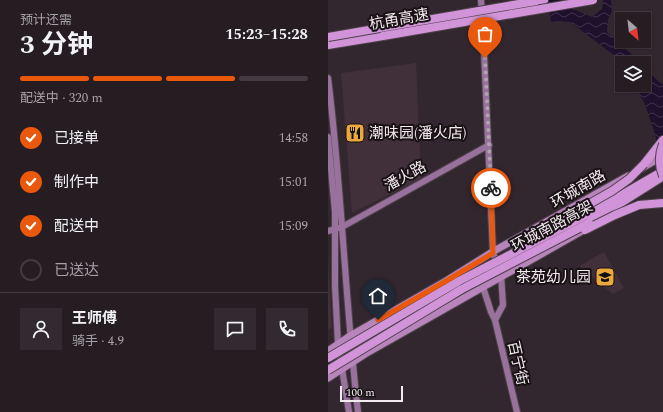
<!DOCTYPE html>
<html lang="zh">
<meta charset="utf-8">
<style>
body{margin:0;font-family:Spectral,"Noto Sans SC",serif;background:#322a30;color:#f1f3f6;height:100vh;display:flex;flex-direction:column;font-size:15px;white-space:nowrap}
*{box-sizing:border-box;margin:0}
p{font-size:13px;color:#a4a2a6}
.icon{flex:none;width:22px;height:22px;fill:none;stroke:currentColor;stroke-width:2;stroke-linecap:round;stroke-linejoin:round}
.map{position:relative;flex:1;overflow:hidden}
.sheet{display:flex;flex-direction:column;background:#261d23;width:328px}
.sheet>*{flex:none}
.needle{width:26px;rotate:152deg}
.controls{position:absolute;left:287px;top:12px;display:grid;gap:8px}
.controls a{display:grid;place-items:center;width:36px;height:36px;border-radius:0px;background:#261d23;box-shadow:0 1px 3px #0004,0 0 0 1px #423b41;font-size:20px}
.scale{position:absolute;left:12px;bottom:10px;width:63px;box-sizing:border-box;padding-left:4px;border:2px solid #f2eaef;border-top:0;font-size:11px;line-height:14px;white-space:nowrap;color:#f2eaef;-webkit-text-stroke:3px #181215;paint-order:stroke}
.pin{position:absolute;display:grid;place-items:center;width:34px;height:34px;color:#fff;margin:-41px -17px;border-radius:50% 50% 50% 0;rotate:-45deg;box-shadow:0 0 4px #0007}
.pin .icon{rotate:45deg}
.courier{position:absolute;display:grid;place-items:center;width:40px;height:40px;margin:-20px;border:3px solid #ea580c;border-radius:50%;background:#fff;color:#222;box-shadow:0 1px 5px #0007}
.overview em{font-style:normal;font-weight:700}
.overview div{display:flex;flex-direction:column-reverse}
.overview{display:flex;align-items:center;justify-content:space-between;height:68px;padding:0 20px}
h1{font-size:26px;font-weight:700;line-height:30px}
.bar{display:grid;grid-template-columns:repeat(4,1fr);gap:6px 4px;align-content:center;height:48px;padding:0 20px}
.bar i{height:5px;border-radius:3px;background:#423b41}
.bar .selected{background:#ea580c}
.bar p{grid-column:span 4}
.line{display:flex;align-items:center;gap:10px;padding:0 20px;border-top:1px solid #423b41}
.line div{flex:1}
.round{display:grid;place-items:center;flex:none;width:42px;height:42px;border-radius:0px;background:#322a30}
ol{padding:0 20px;list-style:none}
li{display:flex;align-items:center;gap:12px;height:44px}
li p{margin-inline-start:auto}
li .icon{padding:4px;border-radius:50%;background:#ea580c;color:#fff;stroke-width:4}
li:last-child{color:#a4a2a6}
li i{width:22px;height:22px;border:2px solid #423b41;border-radius:50%}
main{display:flex;flex:1;min-height:0}
.map>svg:first-child{display:block}
.built{fill:#412f3a}
.water{fill:url(#water-waves)}
.lines{fill:none;stroke-linecap:round;stroke-linejoin:round}
.secondary-casing{stroke:#4e424a;stroke-width:8}
.primary-casing{stroke:#4e424a;stroke-width:9}
.highway-casing{stroke:#4e424a;stroke-width:10}
.secondary{stroke:#99719d;stroke-width:6}
.primary{stroke:#b784bc;stroke-width:7}
.highway{stroke:#d294d8;stroke-width:8}
.highway-bridge-casing{stroke:#4e424a;stroke-width:10;stroke-linecap:butt}
.highway-bridge{stroke:#d294d8;stroke-width:8}
.done{stroke:#afa6ac;stroke-width:4;stroke-dasharray:0 7.2}
.route{stroke:#ea580c;stroke-width:5}
.labels{text-anchor:middle;stroke-width:4;stroke-linejoin:round;paint-order:stroke}
.street-label{font-size:15px;fill:#f2eaef;stroke:#181215}
.poi-label{font-size:15px;fill:#f2eaef;stroke:#181215;text-anchor:start}
</style>
<main>
<section class="sheet">
<div class="overview"><div><h1>3 分钟</h1><p>预计还需</p></div><em>15:23–15:28</em></div>
<div class="bar"><i class="selected"></i><i class="selected"></i><i class="selected"></i><i></i><p>配送中 · 320 m</p></div>
<ol>
<li><svg class="icon" aria-label="check" viewBox="0 0 24 24"><path d="M5 12l5 5 9-10"/></svg>已接单<p>14:58</p></li>
<li><svg class="icon" aria-label="check" viewBox="0 0 24 24"><path d="M5 12l5 5 9-10"/></svg>制作中<p>15:01</p></li>
<li><svg class="icon" aria-label="check" viewBox="0 0 24 24"><path d="M5 12l5 5 9-10"/></svg>配送中<p>15:09</p></li>
<li><i></i>已送达</li>
</ol>
<div class="line" style="height:72px"><a class="round"><svg class="icon" aria-label="person" viewBox="0 0 24 24"><circle cx="12" cy="8" r="4"/><path d="M4 21q1-7 8-7t8 7"/></svg></a><div><b>王师傅</b><p>骑手 · 4.9</p></div><a class="round"><svg class="icon" aria-label="chat" viewBox="0 0 24 24"><path d="M4 5h16v11H9l-5 4z"/></svg></a><a class="round"><svg class="icon" aria-label="phone" viewBox="0 0 24 24"><path d="M5 4h4l2 5-3 2q2 4 5 5l2-3 5 2v4C11 20 4 13 5 4z"/></svg></a></div>
</section>
<div class="map">
<svg width="335" height="412" viewBox="0 0 335 412">
<defs>
<pattern id="water-waves" width="16" height="10" patternUnits="userSpaceOnUse"><rect width="16" height="10" fill="#1f112d"/><path d="M0 5q4-4 8 0t8 0" fill="none" stroke="#40344c"/></pattern>
</defs>
<rect width="100%" height="100%" fill="#33272f"/>
<path class="built" d="M88 63 93 179 24 213 13 73Z
M276 252 296 288 285 294 251 266Z
M0 260 4 328 0 330Z"/>
<path class="water" d="M217 0H234L242 8 264 17 274 9 275 0H283L284 11 280 19 279 32 313 63H294V68L287 56 242 22 229 21 223 22 221 11Z
M316 66 331 82 335 84V164L325 128 316 102 305 85H316Z"/>
<g class="lines">
<g class="secondary-casing">
<path id="secondary" d="M153 0 155 29 165 253 170 265
M0 78C14 189 17 301 30 412
M0 137 7 212V286L10 344 21 412
M0 231 14 227 161 145
M155 287 163 312 167 320 189 412
M167 320 175 305 173 274"/>
</g>
<g class="primary-casing">
<path id="primary" d="M314 168 335 156
M0 351 22 336 118 281 166 251 300 176
M0 378 37 354 261 227"/>
</g>
<g class="highway-casing">
<path id="highway" d="M208 1 216 0
M0 45 55 36
M316 164 335 140
M257 216 335 171
M261 223 334 177"/>
</g>
<use href="#secondary" class="secondary"/>
<use href="#primary" class="primary"/>
<use href="#highway" class="highway"/>
<g class="highway-bridge-casing">
<path id="highway-bridge" d="M55 36 265 0
M0 37 208 1
M335 144C331 154 331 166 335 176
M257 230 287 215 311 205 335 203
M200 239 284 191 301 179 316 164
M0 358 131 281 257 216
M0 370 134 289 261 223"/>
</g>
<use href="#highway-bridge" class="highway-bridge"/>
</g>
<g class="lines">
<path class="done" d="M157 58 163 188"/>
<path class="route" d="M50 320 118 281 165 253 163 188"/>
</g>
<defs>
<g id="restaurant-square" transform="scale(1)"><rect x="-9" y="-9" width="18" height="18" rx="4" fill="#eca93b" stroke="#181215"/><path d="M-5-6h1v4h1v-4h1v4h1v-4h1v5L-1.5 .5V6h-2V.5L-5-1ZM5-6V6H3V1.5H1.5Q1.5-4 5-6Z" fill="#111"/></g>
<g id="school-square" transform="scale(1)"><rect x="-9" y="-9" width="18" height="18" rx="4" fill="#eca93b" stroke="#181215"/><path d="M0-5L7-2L0 1L-7-2ZM-4 1L0 2.5L4 1V4Q0 6-4 4Z" fill="#111"/></g>
</defs>
<g fill-rule="evenodd">
<use href="#restaurant-square" x="27" y="133"/>
<use href="#school-square" x="277" y="277"/>
</g>
<g class="labels">
<g class="street-label">
<text transform="translate(71 19) rotate(-10)" y="5">杭甬高速</text>
<text transform="translate(77 176) rotate(-29)" y="5">潘火路</text>
<text transform="translate(250 189) rotate(-30)" y="5">环城南路</text>
<text transform="translate(224 226) rotate(-28)" y="5">环城南路高架</text>
<text transform="translate(190 363) rotate(77)" y="5">百宁街</text>
</g>
<g class="poi-label">
<text x="41" y="138">潮味园(潘火店)</text>
<text x="263" y="282" text-anchor="end">茶苑幼儿园</text>
</g>
</g>
</svg>
<div class="controls">
<a><svg class="needle" viewBox="-14 -14 28 28"><path d="M0-13l5 13h-10z" fill="#e53935"/><path d="M0 13l5-13h-10z" fill="#a4a2a6"/></svg></a>
<a><svg class="icon" aria-label="layers" viewBox="0 0 24 24"><path d="M12 4l9 5-9 5-9-5zM3 14l9 5 9-5"/></svg></a>
</div>
<div class="scale">100 m</div>
<div class="pin" style="left:157px;top:58px;background:#ea580c"><svg class="icon" aria-label="bag" viewBox="0 0 24 24"><path d="M5 8h14l-1 12H6zM9 8a3 3 0 0 1 6 0"/></svg></div>
<div class="pin" style="left:50px;top:320px;background:#1f2937"><svg class="icon" aria-label="home" viewBox="0 0 24 24"><path d="M3 11l9-7 9 7M6 9v11h12V9"/></svg></div>
<div class="courier" style="left:163px;top:188px"><svg class="icon" aria-label="bike" viewBox="0 0 24 24"><circle cx="6" cy="16" r="4"/><circle cx="18" cy="16" r="4"/><path d="M6 16l4-8h5l3 8M10 8l3 8H6M13 5h3"/></svg></div>
</div>
</main>
